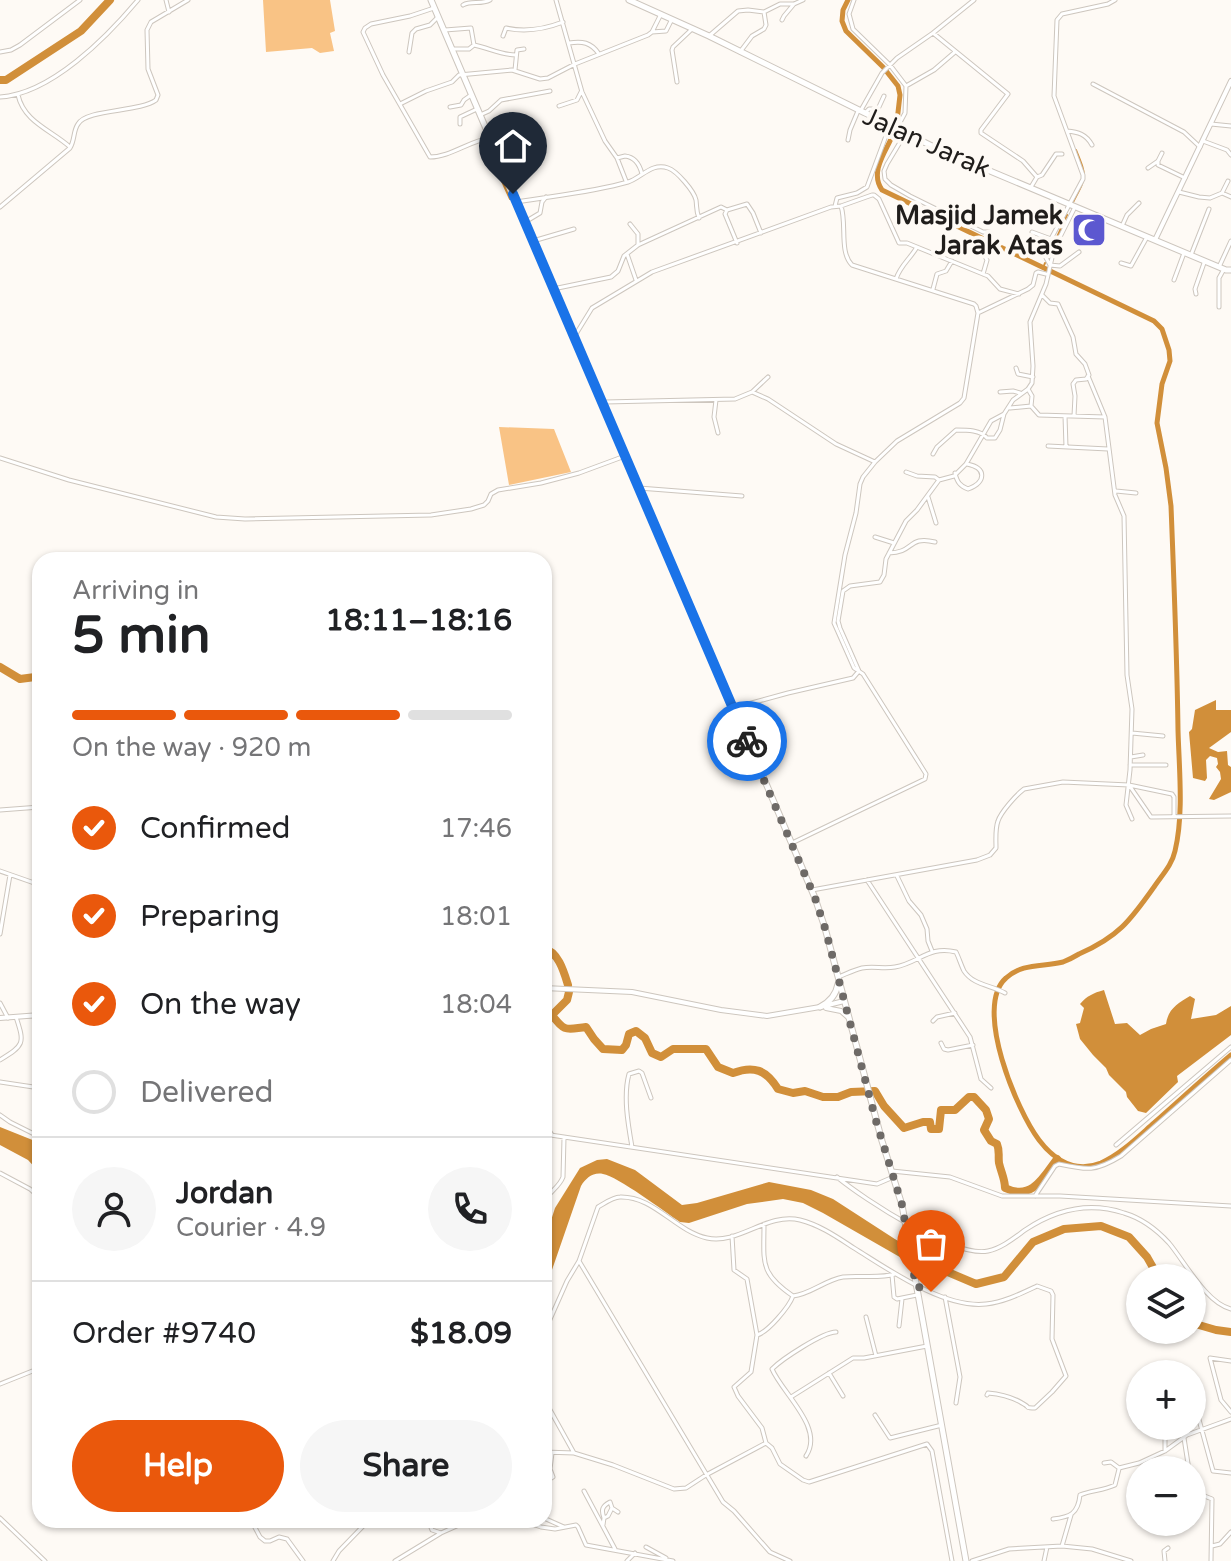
<!DOCTYPE html>
<meta charset="utf-8">
<style>
body{margin:0;font-family:"Varela Round",sans-serif;background:#f6f6f6;color:#202124;height:100vh;display:flex;flex-direction:column;font-size:30px;white-space:nowrap}
*{box-sizing:border-box;margin:0}
p{font-size:26px;color:#757577}
.icon{flex:none;width:44px;height:44px;fill:none;stroke:currentColor;stroke-width:2;stroke-linecap:round;stroke-linejoin:round}
.map{position:relative;flex:1;overflow:hidden}
.side{position:absolute;left:32px;top:552px;width:520px;height:976px;display:flex;flex-direction:column;background:#fff;border-radius:24px;box-shadow:0 2px 6px #0004}
.side>*{flex:none}
.controls{position:absolute;left:1126px;top:1264px;display:grid;gap:16px}
.controls a{display:grid;place-items:center;width:80px;height:80px;border-radius:50%;background:#fff;box-shadow:0 2px 6px #0004;font-size:40px}
.pin{position:absolute;display:grid;place-items:center;width:68px;height:68px;color:#fff;margin:-82px -34px;border-radius:50% 50% 50% 0;rotate:-45deg;box-shadow:0 0 8px #0007}
.pin .icon{rotate:45deg}
.courier{position:absolute;display:grid;place-items:center;width:80px;height:80px;margin:-40px;border:6px solid #1a73e8;border-radius:50%;background:#fff;color:#222;box-shadow:0 2px 10px #0007}
.summary em{font-style:normal;font-weight:700}
.summary div{display:flex;flex-direction:column-reverse}
.summary{display:flex;align-items:center;justify-content:space-between;height:136px;padding:0 40px}
h1{font-size:52px;font-weight:700;line-height:60px}
.bar{display:grid;grid-template-columns:repeat(4,1fr);gap:12px 8px;align-content:center;height:96px;padding:0 40px}
.bar i{height:10px;border-radius:6px;background:#e0e0e0}
.bar .current{background:#ea580c}
.bar p{grid-column:span 4}
.line{display:flex;align-items:center;gap:20px;padding:0 40px;border-top:2px solid #e0e0e0}
.line div{flex:1}
.round{display:grid;place-items:center;flex:none;width:84px;height:84px;border-radius:42px;background:#f6f6f6}
ol{padding:0 40px;list-style:none}
li{display:flex;align-items:center;gap:24px;height:88px}
li p{margin-inline-start:auto}
li .icon{padding:8px;border-radius:50%;background:#ea580c;color:#fff;stroke-width:4}
li:last-child{color:#757577}
li i{width:44px;height:44px;border:4px solid #e0e0e0;border-radius:50%}
.primary-button{display:flex;gap:16px;margin-top:auto;padding:16px 40px}
.primary-button a{flex:1;height:92px;border-radius:48px;background:#ea580c;color:#fff;font-size:32px;font-weight:700;line-height:92px;text-align:center}
.primary-button a+a{background:#f6f6f6;color:#202124}
.map>svg:first-child{display:block}
.green{fill:#f9c385}
.water{fill:#d18f3a}
.lines{fill:none;stroke-linecap:round;stroke-linejoin:round}
.stream{stroke:#d18f3a;stroke-width:2}
.canal{stroke:#d18f3a;stroke-width:5}
.river{stroke:#d18f3a;stroke-width:8}
.minor-casing{stroke:#cdc6be;stroke-width:5}
.tertiary-casing{stroke:#cdc6be;stroke-width:6}
.secondary-casing{stroke:#cdc6be;stroke-width:7}
.minor{stroke:#fff;stroke-width:3}
.tertiary{stroke:#fff;stroke-width:4}
.secondary{stroke:#fff;stroke-width:5}
.done{stroke:#6e6a67;stroke-width:8;stroke-dasharray:0 14.4}
.route{stroke:#1a73e8;stroke-width:10}
.labels{text-anchor:middle;stroke-width:8;stroke-linejoin:round;paint-order:stroke}
.street-label{font-size:26px;fill:#201d1b;stroke:#fefaf5}
.poi-label{font-size:26px;font-weight:bold;fill:#201d1b;stroke:#fefaf5;text-anchor:end}
</style>
<div class="map">
<svg width="1231" height="1561" viewBox="0 0 1231 1561">
<rect width="100%" height="100%" fill="#fefaf5"/>
<path class="green" d="M263 0H330L335 31 330 33 334 51 320 53 312 48 266 52Z
M499 427 554 429 571 472 509 485Z"/>
<path class="water" d="M1216 700V710H1231V732L1209 748 1218 752 1227 751 1228 765 1231 767V792L1214 800 1209 799 1221 779 1220 772 1216 767 1218 764 1217 758 1210 756 1206 760 1207 778 1205 781 1193 778 1189 732 1192 729 1195 710Z
M1104 990 1115 1024 1127 1023 1140 1035 1151 1029 1166 1024C1168 1009 1178 1003 1190 996L1195 999 1191 1019 1216 1015 1231 1006V1035L1177 1076 1178 1082 1146 1113 1138 1111 1127 1097 1126 1092 1109 1075 1106 1068 1093 1055 1080 1039 1076 1024 1080 1023 1084 1008 1080 1004C1087 996 1093 993 1104 990Z
M0 1127 40 1143V1173L28 1160 0 1145Z
M607 1159 635 1170 682 1205 697 1203 769 1182 811 1190 833 1199 901 1243 905 1260 823 1213 803 1203 783 1199 747 1204 689 1223 680 1222C665 1212 617 1176 603 1174 593 1172 586 1178 581 1186L544 1293V1242L555 1208 580 1168 597 1160Z"/>
<g class="lines">
<path class="stream" d="M488 150 510 199
M1073 202C1087 176 1087 177 1076 150
M1048 257 1067 215
M1043 268 1045 263"/>
<path class="canal" d="M848 0 843 10 842 21 846 31 883 67 898 86 900 95 897 121
M892 137C884 154 870 173 882 190L1154 321 1162 329 1169 350 1170 361 1162 384 1157 423 1166 468 1171 506C1174 581 1177 655 1178 730 1179 768 1184 814 1175 851 1172 865 1162 875 1154 887 1130 921 1118 937 1079 954 1074 957 1068 960 1063 962 1043 967 1022 963 1006 978 973 1007 1017 1111 1039 1140 1055 1161 1076 1173 1101 1163 1121 1154 1138 1137 1154 1123 1180 1100 1205 1077 1231 1055"/>
<path class="river" d="M0 80H6L81 31 110 0
M0 667 20 679 35 677 40 670
M544 949C558 951 564 972 568 985
M569 992 567 1000 552 1015C565 1033 567 1029 586 1027L594 1039 603 1049 622 1050 626 1045 629 1034 636 1031 645 1038 652 1053 661 1057 673 1049H706L718 1067 733 1073C754 1065 766 1070 778 1089L793 1093 805 1091 823 1097H838L851 1092 875 1091 884 1106 904 1128 923 1122H930L931 1129H939L941 1110H955L969 1097H974L986 1110 989 1119 984 1130 991 1141 997 1144C1000 1151 998 1156 999 1163 1001 1172 1005 1179 1005 1188 1032 1201 1043 1178 1057 1159
M893 1243 936 1267 976 1284 1004 1277 1033 1242 1064 1229 1101 1226 1129 1237 1147 1257 1159 1278
M1192 1323 1216 1330 1231 1332"/>
<g class="minor-casing">
<path id="minor" d="M166 0 169 12
M556 0 582 92 605 141 617 158 626 181
M854 0 849 14 853 29 890 65 906 86 905 113 897 128
M463 5C471 0 481 5 490 0
M434 8 410 16 371 24 365 28 363 32 383 75 430 157C450 157 469 141 490 138
M782 20 784 16 794 4
M445 30 471 28 474 45
M652 32 666 31 672 19
M933 33 1008 94 981 130V133L1023 161 1037 177
M503 36 506 28C524 32 545 29 563 22
M709 36 738 11 748 10 764 12 780 4H794L803 0
M569 43C582 41 591 42 599 54
M452 49H469L474 45C489 48 501 55 516 55
M0 52 11 50 20 45 80 0
M409 52 412 33 416 29 430 25 438 17
M740 52 752 36 764 29 766 25 764 12
M515 70 517 50 524 49
M677 82 672 50 673 47 691 30
M1093 84 1184 132 1200 147
M906 86 934 70 955 52
M18 95C24 122 51 130 70 147
M0 97C51 94 107 37 138 0
M400 104 426 91 452 82 459 75 512 70 540 79 548 78 575 64 648 35 652 32 661 14
M559 106 577 100 581 92
M450 107 461 105 464 100 471 95
M861 110 882 73 897 58 933 33 974 0
M866 112 869 109H878L884 96
M480 115 489 111 501 100 550 91
M460 124V117L477 109
M1211 124 1231 126
M1067 131C1078 132 1086 134 1092 145
M905 134 887 164 884 171 885 179 891 185 910 196 983 232H989
M848 140 850 130 858 111
M1203 141 1227 150 1231 155
M1162 153 1158 161V165L1185 178
M617 158 625 156C635 157 640 166 642 174
M1148 168 1158 161
M504 170C516 165 526 160 539 161
M1031 187 1037 177 1042 175 1056 154H1062
M1179 192 1199 197 1210 198 1222 193 1231 197
M1222 193 1228 181
M517 202C553 196 593 192 628 182 641 178 652 162 668 168 677 171 694 191 696 200 697 207 696 211 699 218
M835 206 837 198 857 193 867 187 890 125
M0 207 70 148C75 140 73 131 78 124 86 109 140 112 156 100L158 95 148 69 147 30 151 22 188 0
M727 210 725 214 737 243
M525 222 540 213 542 202 546 197
M630 224 638 234V245
M1122 226 1127 215 1139 203
M1032 232 1051 239
M533 241 574 229
M627 254 636 280
M1191 255 1209 209
M1121 263 1131 266 1147 237
M1050 265 1045 256V250L1083 179V175L1054 96 1057 20 1062 14 1108 4 1115 0
M1050 265 1060 266 1079 252
M1219 267 1231 241
M983 274 987 260 984 255
M896 279C900 266 910 259 917 247
M1174 280 1184 253
M553 289 611 277 618 271 624 256 638 245 721 207 727 210 747 204 753 213 761 233
M933 289 937 274 946 271 952 261
M1196 294 1195 289 1204 263
M1042 295 1050 303 1058 304 1073 337 1076 354 1085 364 1089 375 1086 379 1076 380 1073 384 1075 396 1074 416
M1219 307V278L1224 269
M978 313 1028 289 1033 285 1036 273 1038 272 1046 274
M576 334 592 308 652 272 831 207 841 206 872 195H874L879 199 899 243H907L988 276 1000 289 1019 294
M1016 368 1018 374 1033 377
M1088 376 1105 417 1115 495 1124 516 1127 675 1132 709 1130 770 1126 805 1132 819
M1028 389 1032 396 1031 406
M752 392 768 377
M1000 392 1013 391 1020 393
M716 400 714 417 718 433
M605 402 735 399 752 392 768 399 836 444 875 462
M1010 408 1031 406 1039 415 1105 417
M1065 416 1066 447
M1048 446 1108 449
M933 454 937 447 956 430C967 430 981 430 987 438H995L1000 430 1004 414
M0 458 69 480 216 517 245 519 431 515 471 509 484 505 488 501 491 494 498 490 541 483 579 473 625 456
M906 472 917 476 935 477 939 480
M955 473C957 482 960 486 968 489 986 482 987 468 967 464
M639 488 742 496
M1116 491 1136 493
M928 497 936 523
M875 537 894 543
M889 553C914 553 908 535 935 542
M733 708 788 693 853 678 859 671 840 628 838 621 843 591 850 586 880 582 884 575 886 559 906 521 917 510 939 480 954 476 966 464 991 421 1004 414 1013 400 1028 389 1032 383 1033 366 1030 322 1046 284 1054 249 1074 209
M1132 733 1163 736
M1131 757 1143 755
M1130 765H1166
M1129 785 1172 794 1174 797V816
M0 810 40 807
M792 843 925 779 926 774 921 766 863 674 854 668 834 623 845 555 856 513 860 484 863 477 875 462 897 441 960 403 964 398 978 313 976 306 974 304 852 265C839 252 847 224 841 206
M0 871 40 885
M897 876 909 901 921 915 927 929 928 941 932 951
M867 880 970 1037 981 1079 991 1088
M812 890 977 860 990 855 996 848C996 840 995 829 998 821 1001 812 1016 795 1024 789L1063 782 1129 785 1151 817 1231 816
M0 934 10 875
M838 977C846 974 854 970 862 968 873 966 884 969 895 967 919 963 929 945 956 952 959 958 961 965 964 971 973 985 991 985 1005 993
M0 1003 8 1018
M933 1021 937 1017 955 1013
M941 1043 944 1049 948 1050 973 1045
M0 1060C24 1045 25 1044 16 1017
M0 1082 40 1088
M0 1115 10 1122 40 1137
M544 1123 552 1135
M544 1134 877 1184 891 1178
M1116 1145 1231 1047
M632 1147C628 1124 623 1096 629 1074L639 1071 642 1073 651 1098
M892 1171 950 1177 1002 1196H1060L1231 1206
M0 1173 30 1189 40 1198
M837 1177C865 1200 954 1258 988 1251 1002 1248 1014 1238 1025 1230 1055 1210 1088 1201 1124 1213 1141 1218 1157 1230 1169 1243 1185 1262 1206 1303 1231 1309
M1035 1196 1055 1166 1059 1164C1087 1170 1095 1172 1121 1156L1231 1060
M544 1203C548 1192 559 1188 563 1177L564 1138
M764 1224C764 1262 759 1273 793 1296 811 1294 825 1280 843 1277 860 1275 878 1279 895 1274
M732 1236 734 1270 747 1279 757 1335 751 1372 734 1387 738 1396 762 1428 766 1443 772 1448 780 1464 803 1480 809 1482 927 1444 932 1451 952 1561
M579 1261 723 1502 734 1511 770 1552 790 1561
M892 1275 894 1297 897 1299 917 1295
M945 1297 960 1377 956 1403
M866 1317 876 1356
M899 1326 902 1299
M544 1333 567 1281 579 1261 598 1207C605 1203 613 1197 620 1197 654 1196 675 1231 707 1238 739 1245 767 1212 800 1220 820 1225 837 1237 854 1248 888 1269 944 1309 986 1304 1004 1302 1020 1294 1037 1286L1051 1291 1053 1295 1052 1339 1066 1376 1052 1392 1035 1408C1022 1407 1033 1409 1022 1403 1012 1397 999 1394 988 1393L987 1395
M757 1335C768 1332 789 1307 793 1296
M1231 1361 1210 1358 1221 1400 1231 1412
M829 1373 843 1396
M0 1384 40 1368
M791 1397 853 1358H864L927 1346
M544 1399 574 1453
M875 1415 890 1438 942 1425
M1192 1416H1198L1213 1471 1231 1473
M1165 1428 1175 1426
M1184 1438 1189 1470
M1165 1451V1426
M544 1452 574 1453 613 1465 674 1489 686 1488 706 1475 766 1443
M806 1456C825 1428 782 1393 772 1369 782 1359 823 1332 836 1332
M1104 1463 1111 1462 1119 1468 1139 1463 1165 1451 1187 1435 1231 1419
M1178 1470 1185 1468 1187 1470
M547 1481 553 1477 550 1469 552 1453
M1192 1489V1491L1212 1499 1211 1561
M584 1491 615 1549
M544 1514 546 1519 564 1527
M0 1518 45 1561
M604 1518C601 1510 602 1506 610 1502L612 1508 618 1512
M1053 1519C1070 1517 1078 1514 1080 1495 1092 1490 1102 1491 1115 1485L1119 1469
M251 1520 260 1537 265 1541H270L279 1537 287 1539 303 1561
M418 1520 423 1524H429
M428 1520 432 1530 441 1533
M449 1520 454 1527
M520 1520 541 1527 555 1529 576 1525 578 1527 586 1545 673 1561
M603 1525 604 1518 608 1516 612 1508
M1062 1546 1071 1515
M1212 1546 1220 1544 1231 1532
M646 1547 666 1558
M333 1561 339 1551 369 1520
M395 1561 441 1533 470 1520
M627 1561 635 1553
M972 1561 1009 1549 1062 1546 1092 1549 1131 1561
M1044 1561 1047 1547
M1165 1561 1164 1551 1168 1548"/>
</g>
<g class="tertiary-casing">
<path id="tertiary" d="M1155 240 1231 81
M544 988 632 992 721 1010 767 1016 820 1007 844 1001
M826 1008 841 1011 849 1018
M0 1018 40 1015"/>
</g>
<g class="secondary-casing">
<path id="secondary" d="M431 0 815 898 825 928 882 1141 902 1205 966 1561
M629 0 709 36 940 150 1226 270H1231
M820 1007C830 1002 836 995 838 984"/>
</g>
<use href="#minor" class="minor"/>
<use href="#tertiary" class="tertiary"/>
<use href="#secondary" class="secondary"/>
</g>
<g class="lines">
<path class="done" d="M747 741 815 898 825 928 876 1121 902 1205 916 1286 931 1292"/>
<path class="route" d="M513 194 747 741"/>
</g>
<defs>
<g id="mosque-square" transform="scale(1.8)"><rect x="-9" y="-9" width="18" height="18" rx="4" fill="#5c58d0" stroke="#fefaf5"/><path d="M3.5-4.9A6 6 0 1 0 3.5 4.9A5 5 0 1 1 3.5-4.9Z" fill="#fff"/></g>
</defs>
<g fill-rule="evenodd">
<use href="#mosque-square" x="1089" y="230"/>
</g>
<g class="labels">
<g class="street-label">
<text transform="translate(927 142) rotate(24)" y="9">Jalan Jarak</text>
</g>
<g class="poi-label">
<text x="1063" y="224">Masjid Jamek<tspan x="1063" dy="30">Jarak Atas</tspan></text>
</g>
</g>
</svg>
<div class="controls">
<a><svg class="icon" aria-label="layers" viewBox="0 0 24 24"><path d="M12 4l9 5-9 5-9-5zM3 14l9 5 9-5"/></svg></a>
<a>+</a>
<a>−</a>
</div>
<div class="pin" style="left:931px;top:1292px;background:#ea580c"><svg class="icon" aria-label="bag" viewBox="0 0 24 24"><path d="M5 8h14l-1 12H6zM9 8a3 3 0 0 1 6 0"/></svg></div>
<div class="pin" style="left:513px;top:194px;background:#1f2937"><svg class="icon" aria-label="home" viewBox="0 0 24 24"><path d="M3 11l9-7 9 7M6 9v11h12V9"/></svg></div>
<div class="courier" style="left:747px;top:741px"><svg class="icon" aria-label="bike" viewBox="0 0 24 24"><circle cx="6" cy="16" r="4"/><circle cx="18" cy="16" r="4"/><path d="M6 16l4-8h5l3 8M10 8l3 8H6M13 5h3"/></svg></div>
<section class="side">
<div class="summary"><div><h1>5 min</h1><p>Arriving in</p></div><em>18:11–18:16</em></div>
<div class="bar"><i class="current"></i><i class="current"></i><i class="current"></i><i></i><p>On the way · 920 m</p></div>
<ol>
<li><svg class="icon" aria-label="check" viewBox="0 0 24 24"><path d="M5 12l5 5 9-10"/></svg>Confirmed<p>17:46</p></li>
<li><svg class="icon" aria-label="check" viewBox="0 0 24 24"><path d="M5 12l5 5 9-10"/></svg>Preparing<p>18:01</p></li>
<li><svg class="icon" aria-label="check" viewBox="0 0 24 24"><path d="M5 12l5 5 9-10"/></svg>On the way<p>18:04</p></li>
<li><i></i>Delivered</li>
</ol>
<div class="line" style="height:144px"><a class="round"><svg class="icon" aria-label="person" viewBox="0 0 24 24"><circle cx="12" cy="8" r="4"/><path d="M4 21q1-7 8-7t8 7"/></svg></a><div><b>Jordan</b><p>Courier · 4.9</p></div><a class="round"><svg class="icon" aria-label="phone" viewBox="0 0 24 24"><path d="M5 4h4l2 5-3 2q2 4 5 5l2-3 5 2v4C11 20 4 13 5 4z"/></svg></a></div>
<div class="line" style="height:104px"><div>Order #9740</div><b>$18.09</b></div>
<div class="primary-button"><a>Help</a><a>Share</a></div>
</section>
</div>
